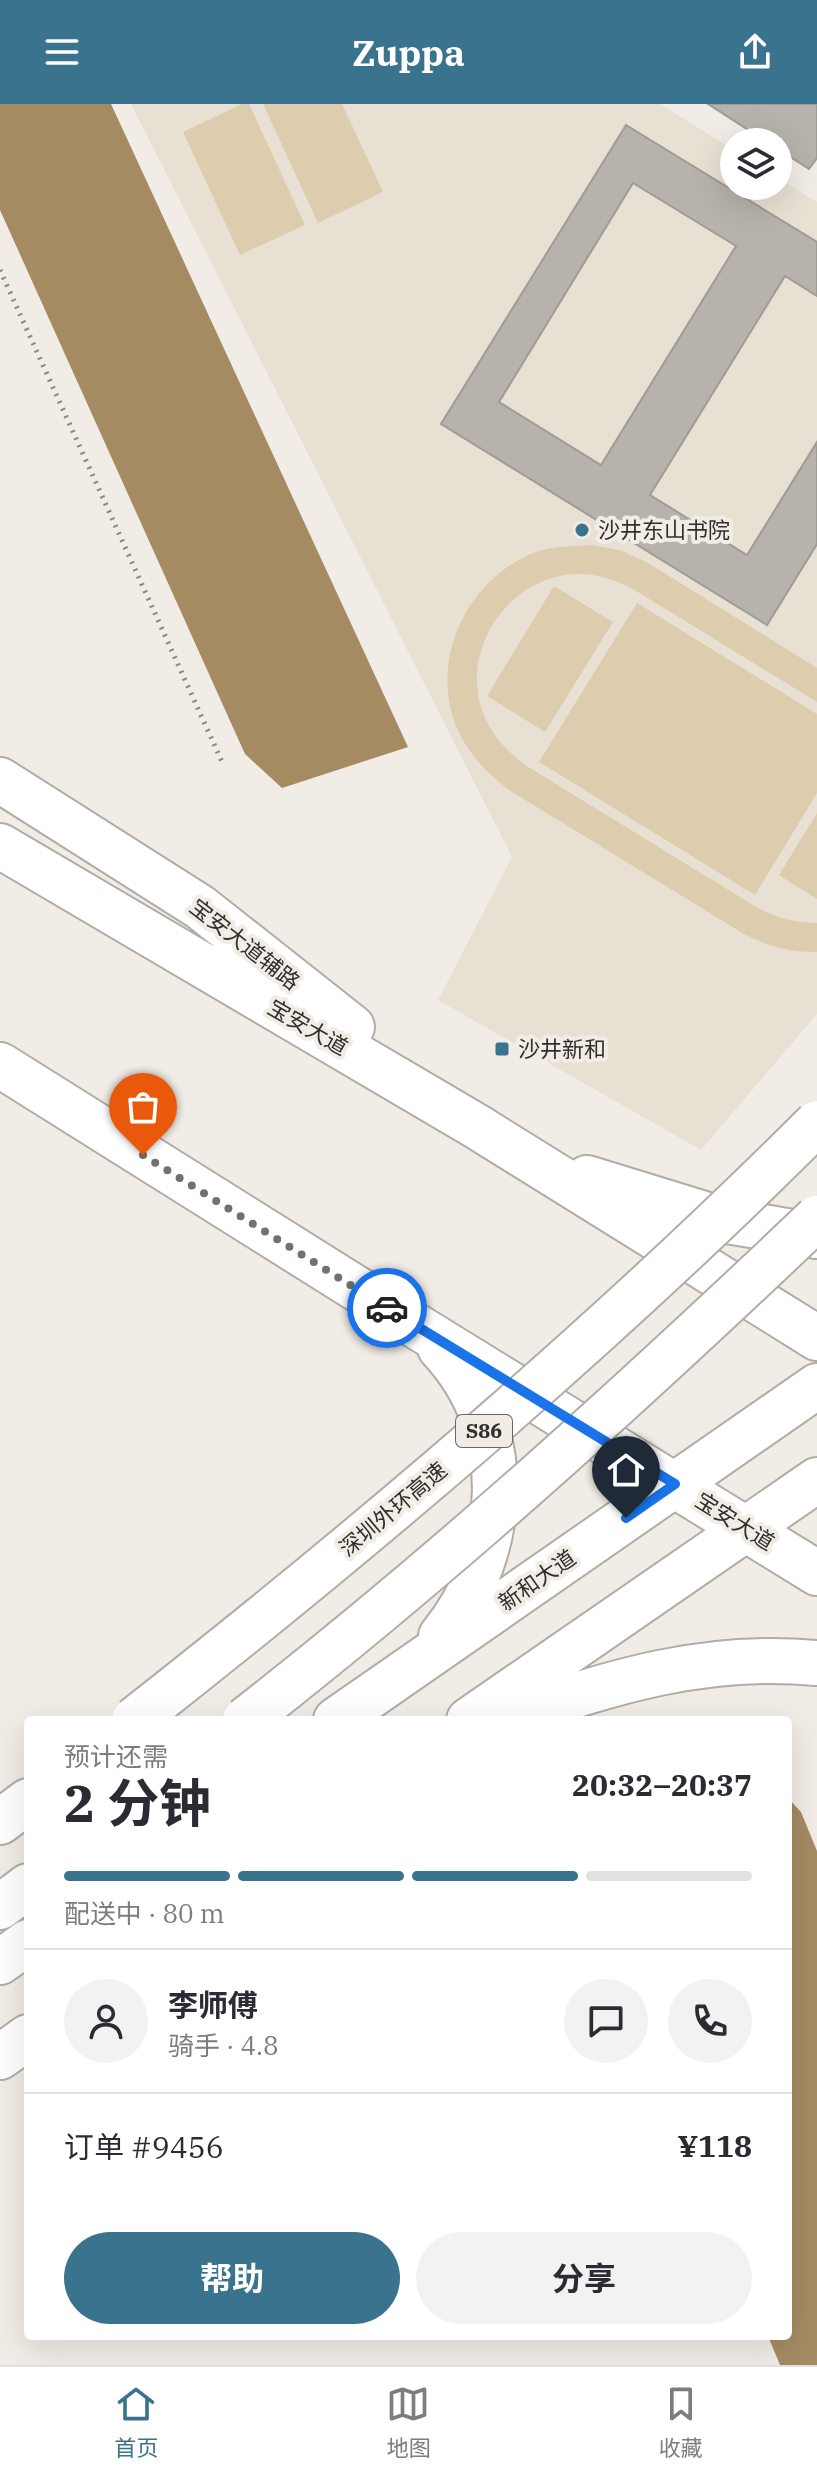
<!DOCTYPE html>
<html lang="zh">
<meta charset="utf-8">
<style>
body{margin:0;font-family:"IBM Plex Serif","Noto Sans SC",serif;background:#f2f2f3;color:#2b2b33;height:100vh;display:flex;flex-direction:column;font-size:30px;white-space:nowrap}
*{box-sizing:border-box;margin:0}
p{font-size:26px;color:#7c7c81}
.icon{flex:none;width:44px;height:44px;fill:none;stroke:currentColor;stroke-width:2;stroke-linecap:round;stroke-linejoin:round}
.map{position:relative;flex:1;overflow:hidden}
.details{position:absolute;left:24px;top:1612px;width:768px;height:624px;display:flex;flex-direction:column;background:#fff;border-radius:8px;box-shadow:0 8px 32px #0002}
.details>*{flex:none}
.tools{position:absolute;left:720px;top:24px;display:grid;gap:16px}
.tools a{display:grid;place-items:center;width:72px;height:72px;border-radius:50%;background:#fff;box-shadow:0 8px 32px #0002;font-size:40px}
.pin{position:absolute;display:grid;place-items:center;width:68px;height:68px;color:#fff;margin:-82px -34px;border-radius:50% 50% 50% 0;rotate:-45deg;box-shadow:0 0 8px #0007}
.pin .icon{rotate:45deg}
.courier{position:absolute;display:grid;place-items:center;width:80px;height:80px;margin:-40px;border:6px solid #1a73e8;border-radius:50%;background:#fff;color:#222;box-shadow:0 2px 10px #0007}
.head em{font-style:normal;font-weight:700}
.head div{display:flex;flex-direction:column-reverse}
.head{display:flex;align-items:center;justify-content:space-between;height:136px;padding:0 40px}
h1{font-size:52px;font-weight:700;line-height:60px}
.bar{display:grid;grid-template-columns:repeat(4,1fr);gap:12px 8px;align-content:center;height:96px;padding:0 40px}
.bar i{height:10px;border-radius:6px;background:#e1e1e2}
.bar .on{background:#3a738d}
.bar p{grid-column:span 4}
.line{display:flex;align-items:center;gap:20px;padding:0 40px;border-top:2px solid #e1e1e2}
.line div{flex:1}
.round{display:grid;place-items:center;flex:none;width:84px;height:84px;border-radius:42px;background:#f2f2f3}
.action{display:flex;gap:16px;margin-top:auto;padding:16px 40px}
.action a{flex:1;height:92px;border-radius:48px;background:#3a738d;color:#fff;font-size:32px;font-weight:700;line-height:92px;text-align:center}
.action a+a{background:#f2f2f3;color:#2b2b33}
header{display:flex;justify-content:space-between;align-items:center;height:104px;padding:0 40px;background:#3a738d;color:#fff;font-size:36px;font-weight:700}
.dock{display:flex;justify-content:space-around;align-items:center;height:112px;border-top:2px solid #e1e1e2;background:#fff;font-size:22px;color:#7c7c81}
.dock a{display:grid;justify-items:center;gap:4px}
.dock .on{color:#3a738d}
.map>svg:first-child{display:block}
.built{fill:#e8e0d3}
.green{fill:#deccae}
.water{fill:#a48b62}
.building{fill:#b7b2ac;stroke:#9f9b95;stroke-width:2;fill-rule:evenodd}
.lines{fill:none;stroke-linecap:round;stroke-linejoin:round}
.major-casing{stroke:#b1ada6;stroke-width:48}
.highway-casing{stroke:#b1ada6;stroke-width:48}
.path{stroke:#8a8782;stroke-width:5;stroke-dasharray:2 6;stroke-linecap:butt}
.major{stroke:#fff;stroke-width:44}
.highway{stroke:#fff;stroke-width:44}
.highway-bridge-casing{stroke:#b1ada6;stroke-width:48;stroke-linecap:butt}
.highway-bridge{stroke:#fff;stroke-width:44}
.done{stroke:#74716d;stroke-width:8;stroke-dasharray:0 14.4}
.route{stroke:#1a73e8;stroke-width:10}
.poi-dot{fill:#3a738d;stroke:#f1ece5;stroke-width:3}
.labels{text-anchor:middle;stroke-width:8;stroke-linejoin:round;paint-order:stroke}
.shield{fill:#f1ece5;stroke:#6b6864;stroke-width:2}
.shield-label{font-size:20px;font-weight:bold;fill:#312f2c}
.poi-label{font-size:22px;fill:#312f2c;stroke:#f1ece5;text-anchor:start}
.street-label{font-size:22px;fill:#312f2c;stroke:#f1ece5}
</style>
<header><svg class="icon" aria-label="menu" viewBox="0 0 24 24"><path d="M4 6h16M4 12h16M4 18h16"/></svg>Zuppa<svg class="icon" aria-label="share" viewBox="0 0 24 24"><path d="M12 15V3M7 8l5-5 5 5M5 13v7h14v-7"/></svg></header>
<div class="map">
<svg width="817" height="2261" viewBox="0 0 817 2261">
<rect width="100%" height="100%" fill="#f1ece5"/>
<path class="built" d="M131 0H660L734 46V82H778V74L817 98V910L701 1046 438 896 512 753Z"/>
<path class="green" d="M242 0H249L305 121 240 151 183 28Z
M263 0H342L383 88 318 119Z
M593 441 622 447 648 459 817 564V598L633 485C620 479 607 473 593 471 518 460 457 540 483 609 492 632 507 647 525 661L758 804C778 814 795 819 817 819V848C790 849 768 842 744 830L509 686C494 674 481 663 470 647 420 578 458 480 533 449 552 442 573 442 593 441Z
M554 482 613 518 545 628 487 592Z
M637 499 817 610V689L755 791 539 658Z
M817 709V795L779 771Z"/>
<path class="water" d="M0 0H111L408 643 282 684 245 650 0 106Z
M788 1694 801 1708 817 1747V2261H780L768 2232H788Z"/>
<path class="building" d="M708 0H817V54L809 65 778 45V38H767Z
M626 21 817 138V192L785 172 650 391 747 451 817 338V440L767 521 441 320ZM633 79 736 142 601 361 499 298Z"/>
<g class="lines">
<g class="major-casing">
<path id="major" d="M0 676 200 803 352 923
M0 742 476 1022 817 1234
M0 961 421 1225 817 1469
M587 1074 727 1117 817 1132
M440 1244C517 1326 509 1448 441 1532
M336 1616 817 1282
M469 1616 817 1376
M499 1616C608 1580 700 1548 817 1559
M0 1858 28 1838
M0 1953 28 1933"/>
</g>
<g class="highway-casing">
<path id="highway" d="M0 1718 28 1697
M0 1803 28 1782"/>
</g>
<path class="path" d="M0 166 223 660"/>
<use href="#major" class="major"/>
<use href="#highway" class="highway"/>
<g class="highway-bridge-casing">
<path id="highway-bridge" d="M134 1616C371 1430 603 1233 817 1019
M245 1616C445 1460 633 1289 817 1114"/>
</g>
<use href="#highway-bridge" class="highway-bridge"/>
</g>
<g class="lines">
<path class="done" d="M143 1051 387 1204"/>
<path class="route" d="M387 1204 675 1380 626 1414"/>
</g>
<g class="poi-dot">
<circle cx="582" cy="426" r="8"/>
<rect x="494" y="937" width="16" height="16" rx="4"/>
</g>
<g class="labels">
<rect class="shield" x="456" y="1311" width="56" height="32" rx="6"/>
<g class="shield-label">
<text x="484" y="1334">S86</text>
</g>
<g class="poi-label">
<text x="598" y="434">沙井东山书院</text>
<text x="518" y="953">沙井新和</text>
</g>
<g class="street-label">
<text transform="translate(245 840) rotate(38)" y="8">宝安大道辅路</text>
<text transform="translate(308 923) rotate(30)" y="8">宝安大道</text>
<text transform="translate(393 1405) rotate(-40)" y="8">深圳外环高速</text>
<text transform="translate(735 1417) rotate(32)" y="8">宝安大道</text>
<text transform="translate(537 1476) rotate(-35)" y="8">新和大道</text>
</g>
</g>
</svg>
<div class="tools">
<a><svg class="icon" aria-label="layers" viewBox="0 0 24 24"><path d="M12 4l9 5-9 5-9-5zM3 14l9 5 9-5"/></svg></a>
</div>
<div class="pin" style="left:143px;top:1051px;background:#ea580c"><svg class="icon" aria-label="bag" viewBox="0 0 24 24"><path d="M5 8h14l-1 12H6zM9 8a3 3 0 0 1 6 0"/></svg></div>
<div class="pin" style="left:626px;top:1414px;background:#1f2937"><svg class="icon" aria-label="home" viewBox="0 0 24 24"><path d="M3 11l9-7 9 7M6 9v11h12V9"/></svg></div>
<div class="courier" style="left:387px;top:1204px"><svg class="icon" aria-label="car" viewBox="0 0 24 24"><path d="M5 17H2v-5l4-1 3-4h7l3 4 3 1v5h-3M9 17h6M6 11h13"/><circle cx="7" cy="17" r="2"/><circle cx="17" cy="17" r="2"/></svg></div>
<section class="details">
<div class="head"><div><h1>2 分钟</h1><p>预计还需</p></div><em>20:32–20:37</em></div>
<div class="bar"><i class="on"></i><i class="on"></i><i class="on"></i><i></i><p>配送中 · 80 m</p></div>
<div class="line" style="height:144px"><a class="round"><svg class="icon" aria-label="person" viewBox="0 0 24 24"><circle cx="12" cy="8" r="4"/><path d="M4 21q1-7 8-7t8 7"/></svg></a><div><b>李师傅</b><p>骑手 · 4.8</p></div><a class="round"><svg class="icon" aria-label="chat" viewBox="0 0 24 24"><path d="M4 5h16v11H9l-5 4z"/></svg></a><a class="round"><svg class="icon" aria-label="phone" viewBox="0 0 24 24"><path d="M5 4h4l2 5-3 2q2 4 5 5l2-3 5 2v4C11 20 4 13 5 4z"/></svg></a></div>
<div class="line" style="height:104px"><div>订单 #9456</div><b>¥118</b></div>
<div class="action"><a>帮助</a><a>分享</a></div>
</section>
</div>
<nav class="dock">
<a class="on"><svg class="icon" aria-label="home" viewBox="0 0 24 24"><path d="M3 11l9-7 9 7M6 9v11h12V9"/></svg>首页</a>
<a><svg class="icon" aria-label="map" viewBox="0 0 24 24"><path d="M3 6l6-2 6 2 6-2v14l-6 2-6-2-6 2zM9 4v14M15 6v14"/></svg>地图</a>
<a><svg class="icon" aria-label="saved" viewBox="0 0 24 24"><path d="M7 4h10v16l-5-4-5 4z"/></svg>收藏</a>
</nav>
